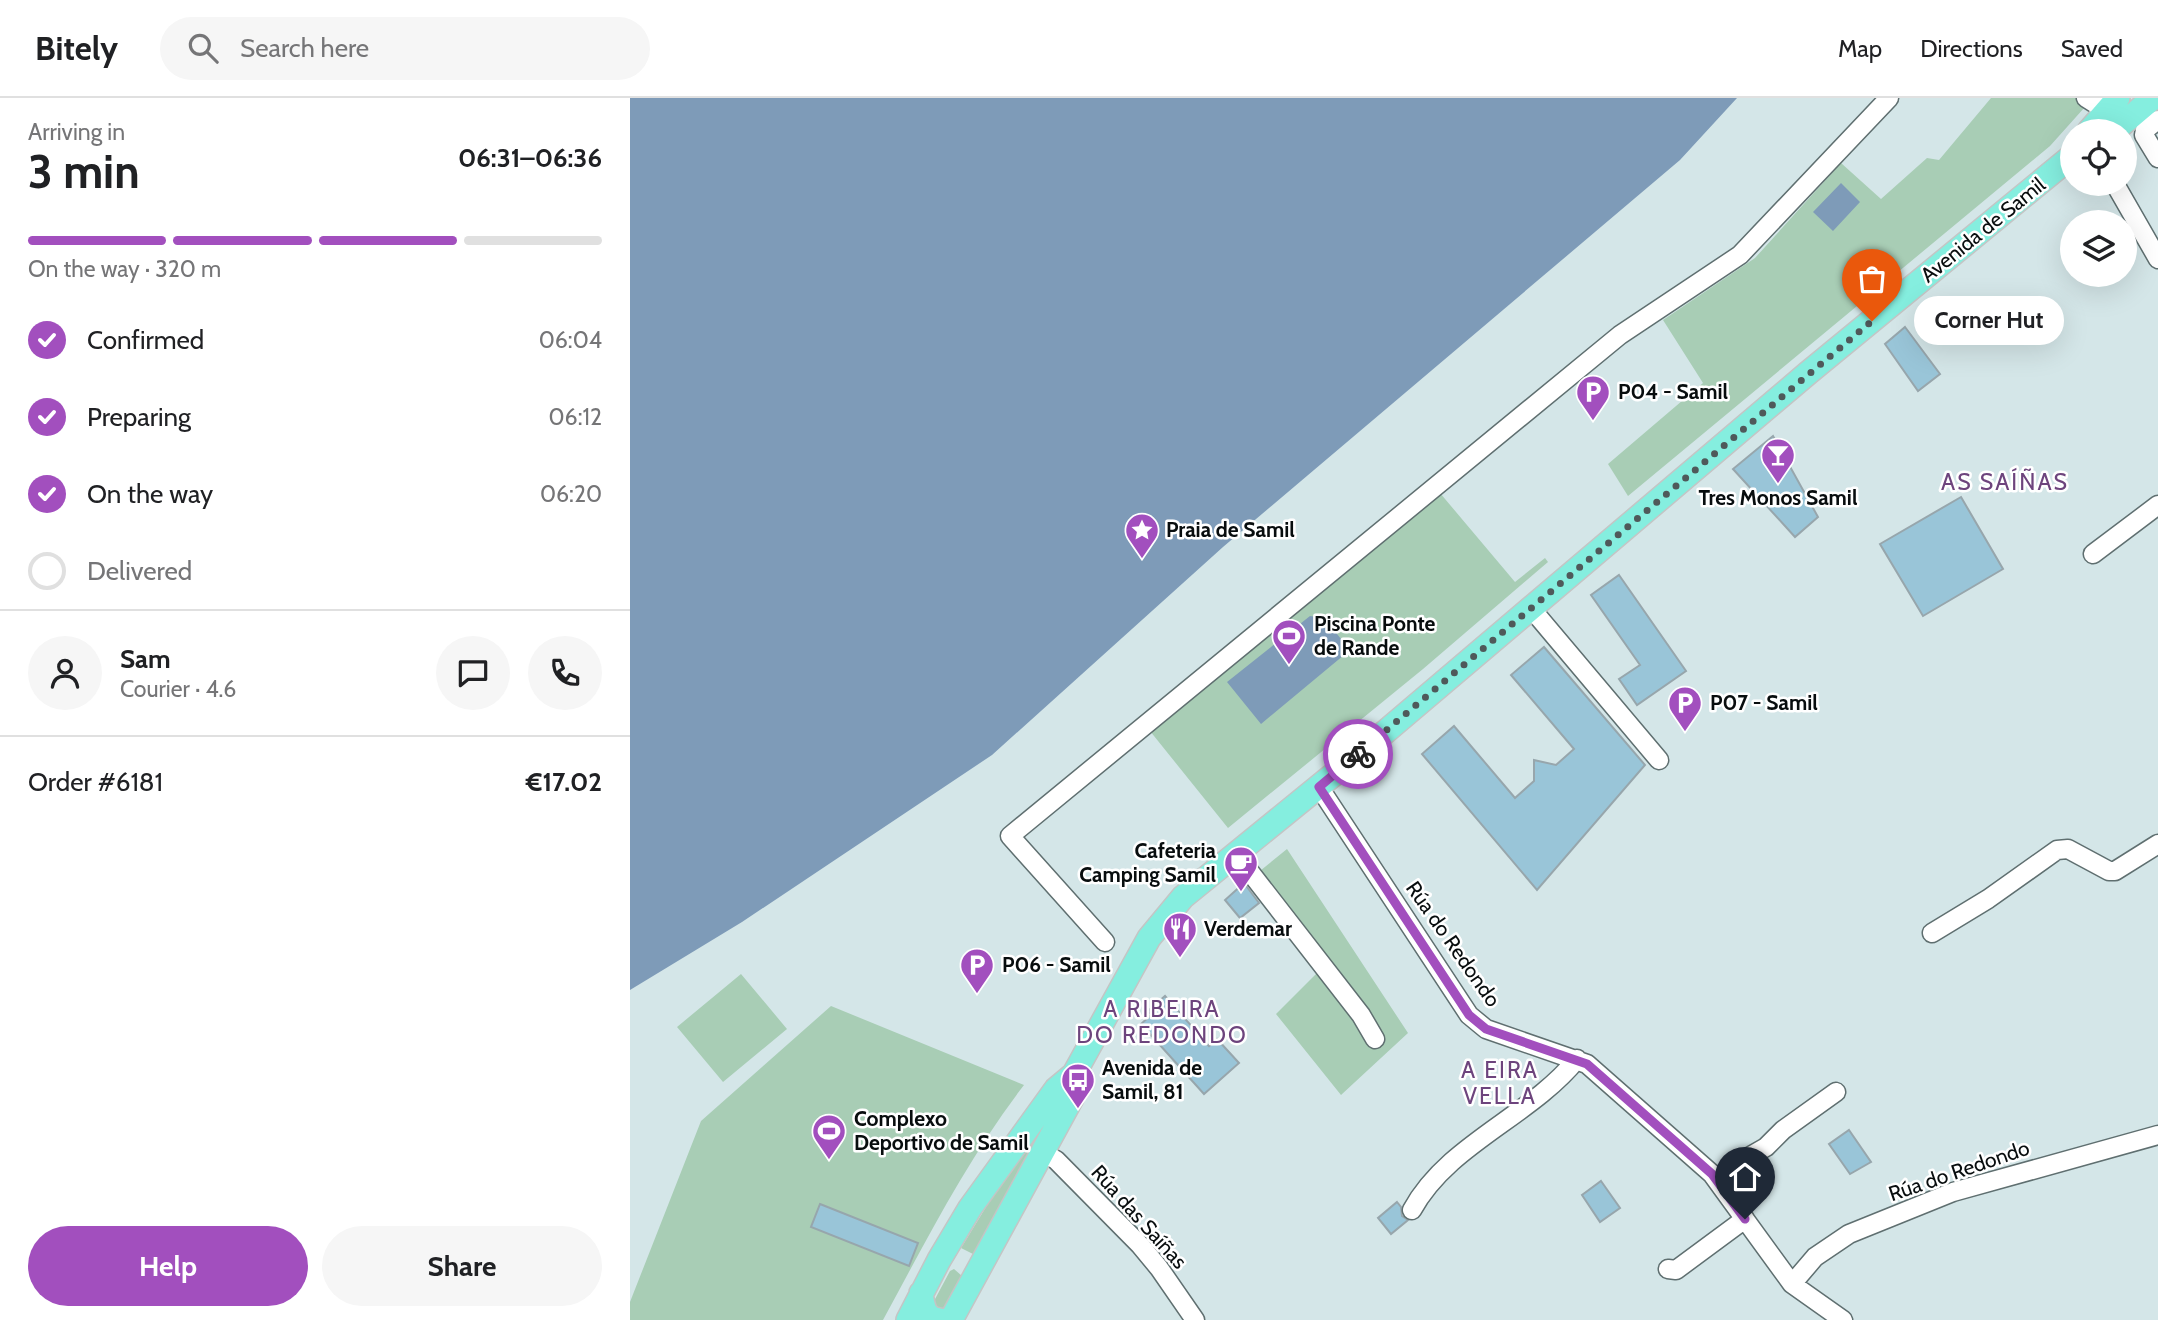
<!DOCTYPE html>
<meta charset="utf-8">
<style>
body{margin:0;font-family:Cabin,sans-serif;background:#f6f6f6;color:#202124;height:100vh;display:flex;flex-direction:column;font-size:26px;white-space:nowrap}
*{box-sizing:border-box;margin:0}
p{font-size:23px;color:#757577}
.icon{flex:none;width:38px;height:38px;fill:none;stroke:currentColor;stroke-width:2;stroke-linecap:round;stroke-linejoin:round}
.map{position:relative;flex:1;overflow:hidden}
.sheet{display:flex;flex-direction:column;background:#fff;width:630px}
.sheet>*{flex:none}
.fabs{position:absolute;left:1430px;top:21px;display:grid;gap:14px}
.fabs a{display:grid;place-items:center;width:77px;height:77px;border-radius:50%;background:#fff;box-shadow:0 7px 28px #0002;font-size:35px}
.pin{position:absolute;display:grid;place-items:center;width:60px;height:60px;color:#fff;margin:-72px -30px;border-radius:50% 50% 50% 0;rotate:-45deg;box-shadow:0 0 7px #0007}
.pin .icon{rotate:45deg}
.courier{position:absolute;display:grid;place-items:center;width:70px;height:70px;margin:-35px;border:5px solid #a24fbe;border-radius:50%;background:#fff;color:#222;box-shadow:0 2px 9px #0007}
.bubble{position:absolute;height:49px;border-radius:24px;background:#fff;box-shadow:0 7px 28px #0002;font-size:23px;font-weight:800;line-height:49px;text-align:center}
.head em{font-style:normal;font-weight:800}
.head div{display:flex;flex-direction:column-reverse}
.head{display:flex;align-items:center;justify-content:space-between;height:119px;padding:0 28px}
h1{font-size:46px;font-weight:800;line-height:52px}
.bar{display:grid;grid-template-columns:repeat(4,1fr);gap:10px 7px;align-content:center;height:84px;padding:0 28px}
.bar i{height:9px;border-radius:5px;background:#e0e0e0}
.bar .selected{background:#a24fbe}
.bar p{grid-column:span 4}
.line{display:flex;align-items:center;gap:18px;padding:0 28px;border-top:2px solid #e0e0e0}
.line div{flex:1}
.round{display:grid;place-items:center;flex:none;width:74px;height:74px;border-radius:37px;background:#f6f6f6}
ol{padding:0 28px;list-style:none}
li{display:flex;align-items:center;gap:21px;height:77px}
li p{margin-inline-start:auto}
li .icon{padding:7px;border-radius:50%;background:#a24fbe;color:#fff;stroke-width:4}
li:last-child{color:#757577}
li i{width:38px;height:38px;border:4px solid #e0e0e0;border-radius:50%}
.cta{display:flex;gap:14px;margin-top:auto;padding:14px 28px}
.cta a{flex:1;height:80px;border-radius:42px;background:#a24fbe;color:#fff;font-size:28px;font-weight:800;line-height:80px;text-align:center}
.cta a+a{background:#f6f6f6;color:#202124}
header{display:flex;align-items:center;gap:42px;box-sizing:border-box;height:98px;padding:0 35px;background:#fff;border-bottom:2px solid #e0e0e0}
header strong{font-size:33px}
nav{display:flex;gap:38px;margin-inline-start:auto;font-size:24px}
.search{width:490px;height:63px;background:#f6f6f6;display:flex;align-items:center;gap:18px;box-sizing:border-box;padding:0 24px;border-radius:38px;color:#757577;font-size:26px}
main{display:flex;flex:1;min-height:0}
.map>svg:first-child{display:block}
.green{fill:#a8cdb5}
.water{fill:#7e9bb8}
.building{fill:#99c5d8;stroke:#97a6ac;stroke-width:2}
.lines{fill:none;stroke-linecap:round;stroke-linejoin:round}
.minor-casing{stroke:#5f6f70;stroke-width:21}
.major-casing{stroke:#c4c5c5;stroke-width:26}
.minor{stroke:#fff;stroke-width:18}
.major{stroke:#85eedf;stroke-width:23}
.done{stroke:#4f595a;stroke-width:7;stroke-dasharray:0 12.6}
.route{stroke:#a24fbe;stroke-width:9}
.labels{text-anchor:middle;stroke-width:5;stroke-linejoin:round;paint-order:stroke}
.street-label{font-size:21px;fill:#080d0e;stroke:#fff}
.poi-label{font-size:21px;font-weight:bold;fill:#080d0e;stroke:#fff;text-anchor:start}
.neighbourhood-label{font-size:23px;letter-spacing:2px;fill:#6d447d;stroke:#fff}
</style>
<header>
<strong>Bitely</strong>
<div class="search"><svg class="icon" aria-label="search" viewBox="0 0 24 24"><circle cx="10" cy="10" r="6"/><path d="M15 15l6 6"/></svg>Search here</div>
<nav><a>Map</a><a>Directions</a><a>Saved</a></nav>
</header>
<main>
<section class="sheet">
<div class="head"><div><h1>3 min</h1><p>Arriving in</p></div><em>06:31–06:36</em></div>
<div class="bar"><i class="selected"></i><i class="selected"></i><i class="selected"></i><i></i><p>On the way · 320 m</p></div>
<ol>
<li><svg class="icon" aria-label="check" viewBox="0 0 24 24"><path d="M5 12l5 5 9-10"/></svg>Confirmed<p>06:04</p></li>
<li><svg class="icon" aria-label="check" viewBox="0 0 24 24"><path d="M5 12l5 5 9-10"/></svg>Preparing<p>06:12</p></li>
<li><svg class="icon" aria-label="check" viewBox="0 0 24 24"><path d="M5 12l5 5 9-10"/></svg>On the way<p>06:20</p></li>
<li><i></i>Delivered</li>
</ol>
<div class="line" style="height:126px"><a class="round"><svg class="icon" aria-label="person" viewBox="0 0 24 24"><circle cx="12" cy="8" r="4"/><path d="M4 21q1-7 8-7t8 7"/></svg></a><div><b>Sam</b><p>Courier · 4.6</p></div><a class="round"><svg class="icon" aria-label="chat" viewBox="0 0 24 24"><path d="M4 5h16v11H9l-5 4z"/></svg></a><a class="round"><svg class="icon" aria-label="phone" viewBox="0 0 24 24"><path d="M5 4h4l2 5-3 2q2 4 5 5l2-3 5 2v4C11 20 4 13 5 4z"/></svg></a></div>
<div class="line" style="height:91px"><div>Order #6181</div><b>€17.02</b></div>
<div class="cta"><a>Help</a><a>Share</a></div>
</section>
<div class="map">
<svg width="1528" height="1222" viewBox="0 0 1528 1222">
<rect width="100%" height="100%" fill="#d4e6e8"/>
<path class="green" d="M1361 0H1463L1420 48 998 398 978 366 1073 285 1033 222 1125 160 1211 65 1251 101 1297 60 1309 62Z
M810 395 885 484 915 460 918 464 793 571 598 730 520 633Z
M657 751 778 935 711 997 646 916 690 872 620 781Z
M111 876 157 931 93 984 47 929Z
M201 908 394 987C338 1060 297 1141 253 1222H0V1204L71 1023Z
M413 1023 418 1026 347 1158 331 1150 370 1086Z
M324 1171 332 1178 331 1184 315 1210H307L304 1203 320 1173Z"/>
<path class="water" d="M0 0H1107L1050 62 593 449 362 657 112 824 0 892Z
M1211 85 1230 104 1203 133 1183 114Z
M680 518 694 520 720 552 631 626 597 584Z"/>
<path class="building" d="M1275 229 1310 276 1288 293 1255 246Z
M1143 338 1188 419 1165 439 1103 371Z
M1331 399 1373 471 1293 518 1250 446Z
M989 477 1056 573 1007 607 989 581 1010 567 961 497Z
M914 549 1015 667 907 792 792 656 824 628 885 700 904 683V662L926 667 944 651 881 577Z
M614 785 629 805 610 820 595 802Z
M535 898 579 948 587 941 609 965 574 996 511 926 521 917 518 913Z
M1219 1032 1241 1064 1220 1076 1199 1046Z
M971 1083 990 1110 970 1124 952 1097Z
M767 1104 771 1109 772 1118 778 1122 761 1136 748 1120Z
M190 1106 288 1145 279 1168 181 1129Z"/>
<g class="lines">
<g class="minor-casing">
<path id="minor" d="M1456 0 1478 14
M1528 22 1515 32 1514 37 1528 60
M1485 86 1528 161
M1463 456 1528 407
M900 509 1029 662
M689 689 839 917 856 931 957 966 1082 1076 1162 1186 1213 1222
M606 756 731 917 745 941
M1302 835 1358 801 1427 752 1438 751 1479 773H1485L1528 746
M475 844 380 738 990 237 1110 157 1259 0
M412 1054 426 1062 510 1147 529 1170 565 1222
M1092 1089 1104 1071 1115 1061 1136 1049 1153 1032 1206 994
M782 1112C818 1046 900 1019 947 961
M1038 1171 1046 1172 1115 1121
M1162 1186 1185 1159 1219 1136 1323 1094 1528 1037"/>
</g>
<g class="major-casing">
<path id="major" d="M1459 33 1488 0
M1484 33 1523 0
M291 1195C293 1208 294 1220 309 1222
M278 1222 309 1162 340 1110 426 991 444 976
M321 1222 442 1000 444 976 519 840 553 799 741 646 1178 275 1442 58"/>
</g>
<use href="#minor" class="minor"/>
<use href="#major" class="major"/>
</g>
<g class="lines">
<path class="done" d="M728 656 1242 223"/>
<path class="route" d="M728 656 689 689 839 917 856 931 957 966 1082 1076 1115 1121"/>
</g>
<defs>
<g id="parking-pin" transform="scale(1.75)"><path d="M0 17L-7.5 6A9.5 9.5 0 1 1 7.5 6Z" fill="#a24fbe" stroke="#fff"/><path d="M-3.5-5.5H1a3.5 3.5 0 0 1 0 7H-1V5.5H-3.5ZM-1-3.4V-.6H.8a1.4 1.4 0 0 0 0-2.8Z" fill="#fff"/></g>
<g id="bar-pin" transform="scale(1.75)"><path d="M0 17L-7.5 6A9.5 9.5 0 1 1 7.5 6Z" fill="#a24fbe" stroke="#fff"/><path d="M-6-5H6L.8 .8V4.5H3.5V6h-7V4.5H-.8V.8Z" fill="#fff"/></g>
<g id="sight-pin" transform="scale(1.75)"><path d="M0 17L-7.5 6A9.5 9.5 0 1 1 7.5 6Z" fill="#a24fbe" stroke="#fff"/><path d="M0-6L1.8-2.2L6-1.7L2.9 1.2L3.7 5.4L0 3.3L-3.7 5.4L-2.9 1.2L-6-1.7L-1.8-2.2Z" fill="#fff"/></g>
<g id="stadium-pin" transform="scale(1.75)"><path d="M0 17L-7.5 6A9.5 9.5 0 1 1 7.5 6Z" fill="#a24fbe" stroke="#fff"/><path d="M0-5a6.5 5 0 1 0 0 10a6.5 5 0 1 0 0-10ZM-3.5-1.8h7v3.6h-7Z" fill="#fff"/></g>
<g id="cafe-pin" transform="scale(1.75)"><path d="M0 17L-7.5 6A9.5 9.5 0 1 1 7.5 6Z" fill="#a24fbe" stroke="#fff"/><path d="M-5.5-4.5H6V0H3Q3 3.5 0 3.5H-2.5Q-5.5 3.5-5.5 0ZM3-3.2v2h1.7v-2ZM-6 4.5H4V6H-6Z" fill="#fff"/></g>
<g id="restaurant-pin" transform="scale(1.75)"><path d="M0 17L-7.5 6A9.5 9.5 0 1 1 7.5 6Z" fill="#a24fbe" stroke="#fff"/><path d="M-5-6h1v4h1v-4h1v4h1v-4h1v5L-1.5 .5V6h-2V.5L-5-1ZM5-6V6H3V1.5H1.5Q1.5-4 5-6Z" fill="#fff"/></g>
<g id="bus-pin" transform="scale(1.75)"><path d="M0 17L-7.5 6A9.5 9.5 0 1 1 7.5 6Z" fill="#a24fbe" stroke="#fff"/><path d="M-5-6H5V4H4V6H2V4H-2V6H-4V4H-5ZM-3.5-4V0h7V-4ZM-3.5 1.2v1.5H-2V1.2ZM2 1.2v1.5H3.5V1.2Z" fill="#fff"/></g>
</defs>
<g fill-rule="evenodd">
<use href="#parking-pin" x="963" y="294"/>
<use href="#bar-pin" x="1148" y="357"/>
<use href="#sight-pin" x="512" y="432"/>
<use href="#stadium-pin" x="659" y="538"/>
<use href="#parking-pin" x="1055" y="605"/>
<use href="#cafe-pin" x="611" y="765"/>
<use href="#restaurant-pin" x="550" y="831"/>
<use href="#parking-pin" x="347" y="867"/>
<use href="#bus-pin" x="448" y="982"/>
<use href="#stadium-pin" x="199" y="1033"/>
</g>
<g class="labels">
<g class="street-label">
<text transform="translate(1353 132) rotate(-39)" y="7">Avenida de Samil</text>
<text transform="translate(823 846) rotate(55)" y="7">Rúa do Redondo</text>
<text transform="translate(1329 1073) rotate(-19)" y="7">Rúa do Redondo</text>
<text transform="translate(509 1119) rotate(48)" y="7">Rúa das Saíñas</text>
</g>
<g class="poi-label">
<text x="988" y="301">P04 - Samil</text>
<text x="1148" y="407" text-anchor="middle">Tres Monos Samil</text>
<text x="536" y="439">Praia de Samil</text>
<text x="684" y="533">Piscina Ponte<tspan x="684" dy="24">de Rande</tspan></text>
<text x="1080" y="612">P07 - Samil</text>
<text x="586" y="760" text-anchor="end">Cafeteria<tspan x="586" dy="24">Camping Samil</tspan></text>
<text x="574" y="838">Verdemar</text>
<text x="372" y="874">P06 - Samil</text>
<text x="472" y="977">Avenida de<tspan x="472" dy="24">Samil, 81</tspan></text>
<text x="224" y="1028">Complexo<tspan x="224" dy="24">Deportivo de Samil</tspan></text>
</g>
<g class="neighbourhood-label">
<text x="1375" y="392">AS SAÍÑAS</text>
<text x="532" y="919">A RIBEIRA<tspan x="532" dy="26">DO REDONDO</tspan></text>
<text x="870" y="980">A EIRA<tspan x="870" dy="26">VELLA</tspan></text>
</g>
</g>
</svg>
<div class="fabs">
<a><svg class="icon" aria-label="locate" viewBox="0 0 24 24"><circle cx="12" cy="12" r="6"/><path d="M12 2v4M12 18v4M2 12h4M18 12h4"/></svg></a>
<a><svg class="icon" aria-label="layers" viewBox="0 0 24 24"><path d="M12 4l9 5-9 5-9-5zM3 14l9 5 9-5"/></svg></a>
</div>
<div class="pin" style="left:1242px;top:223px;background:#ea580c"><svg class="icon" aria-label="bag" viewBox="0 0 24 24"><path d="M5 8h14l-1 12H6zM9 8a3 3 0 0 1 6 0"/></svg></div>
<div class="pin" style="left:1115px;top:1121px;background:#1f2937"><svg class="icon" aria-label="home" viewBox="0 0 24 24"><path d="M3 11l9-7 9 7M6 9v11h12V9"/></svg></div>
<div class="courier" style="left:728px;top:656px"><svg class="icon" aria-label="bike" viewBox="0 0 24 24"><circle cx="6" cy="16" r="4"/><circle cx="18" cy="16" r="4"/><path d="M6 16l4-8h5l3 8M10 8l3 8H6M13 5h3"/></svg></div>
<div class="bubble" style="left:1284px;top:198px;width:150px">Corner Hut</div>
</div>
</main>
